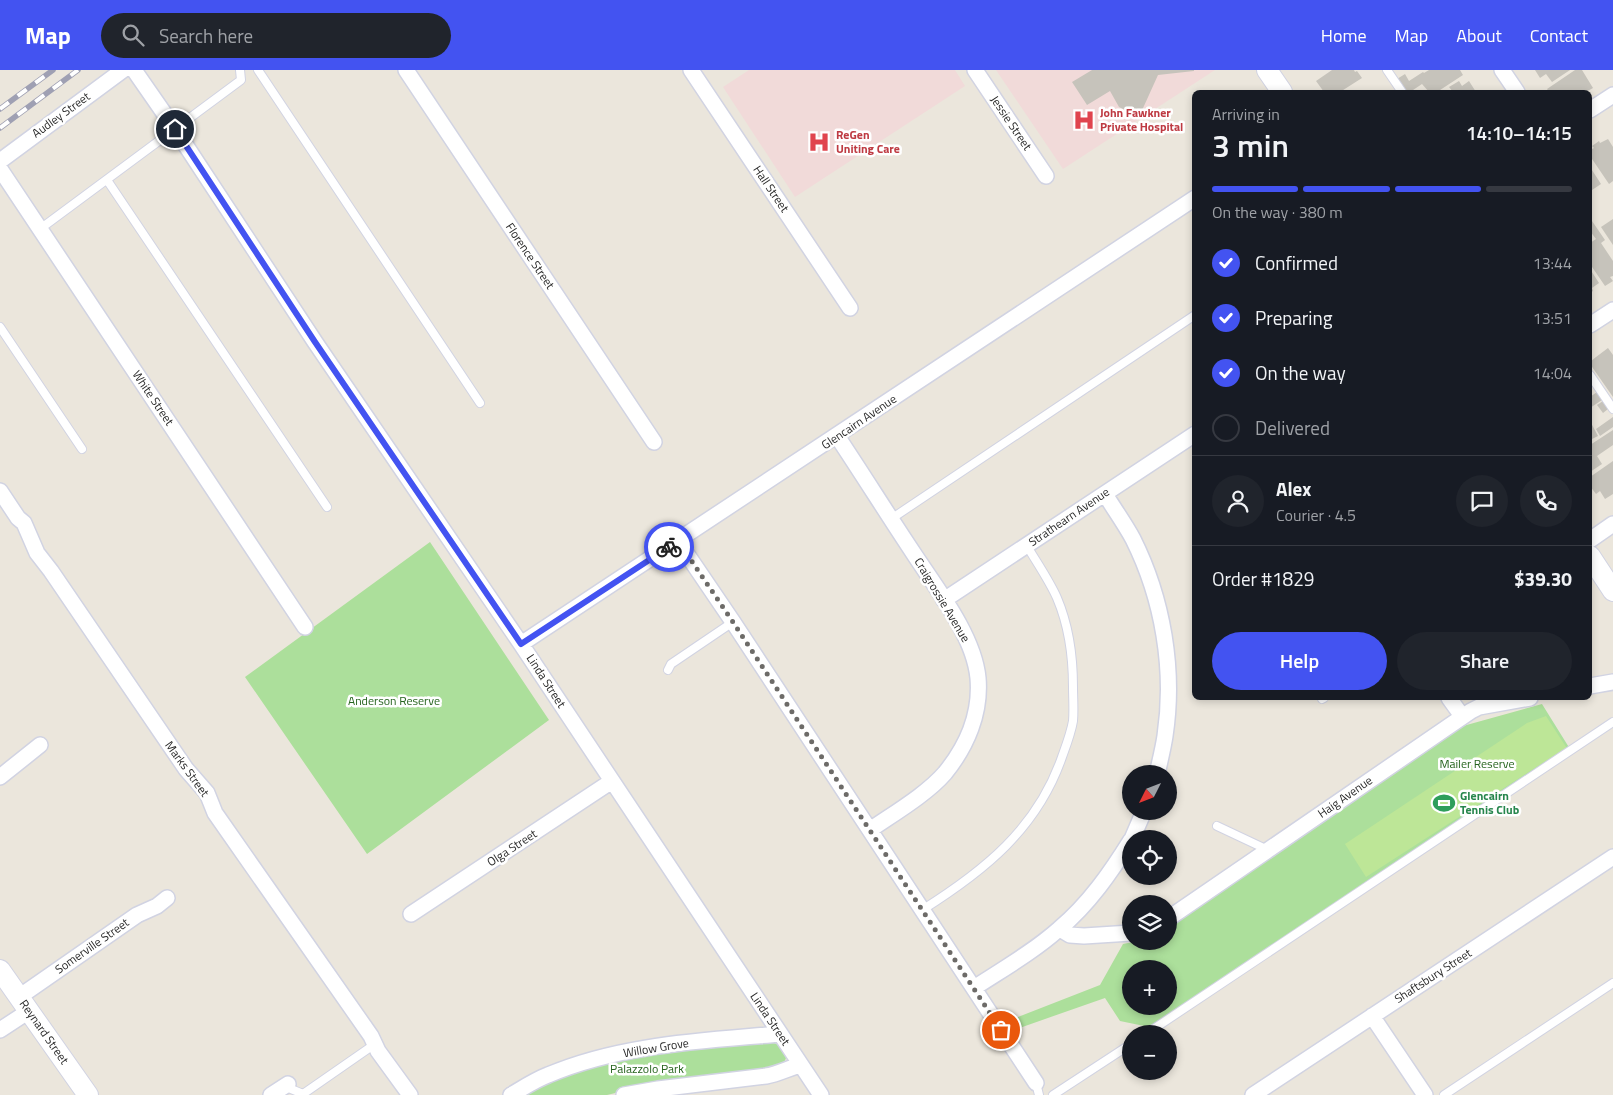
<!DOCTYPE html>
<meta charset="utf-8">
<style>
body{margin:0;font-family:"Titillium Web",sans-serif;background:#20242c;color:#f1f3f6;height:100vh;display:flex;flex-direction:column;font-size:19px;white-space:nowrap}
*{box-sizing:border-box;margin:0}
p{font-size:16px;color:#9ea1a6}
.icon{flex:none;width:28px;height:28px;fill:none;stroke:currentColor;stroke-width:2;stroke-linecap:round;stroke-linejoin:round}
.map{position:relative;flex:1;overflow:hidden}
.side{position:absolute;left:1192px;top:20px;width:400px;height:610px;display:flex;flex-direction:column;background:#171b24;border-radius:8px;box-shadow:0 2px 8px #0003}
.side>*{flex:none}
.needle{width:32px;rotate:228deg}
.fabs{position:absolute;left:1122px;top:695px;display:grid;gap:10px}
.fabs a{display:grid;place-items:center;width:55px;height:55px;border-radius:50%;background:#171b24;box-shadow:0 2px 8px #0003;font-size:25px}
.pin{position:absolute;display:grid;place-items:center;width:42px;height:42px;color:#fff;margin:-21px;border:2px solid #fff;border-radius:50%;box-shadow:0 1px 5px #0007}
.courier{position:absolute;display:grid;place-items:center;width:50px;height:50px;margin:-25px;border:4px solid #4353f1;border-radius:50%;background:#fff;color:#222;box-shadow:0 1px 6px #0007}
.overview em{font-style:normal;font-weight:600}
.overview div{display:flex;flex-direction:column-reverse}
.overview{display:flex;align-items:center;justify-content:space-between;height:85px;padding:0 20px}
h1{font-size:32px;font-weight:600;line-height:38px}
.bar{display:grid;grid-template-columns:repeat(4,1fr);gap:8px 5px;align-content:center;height:60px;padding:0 20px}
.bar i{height:6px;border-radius:4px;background:#363941}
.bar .active{background:#4353f1}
.bar p{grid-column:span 4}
.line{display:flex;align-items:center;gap:12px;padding:0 20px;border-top:1px solid #363941}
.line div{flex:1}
.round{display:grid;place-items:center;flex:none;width:52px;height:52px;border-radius:26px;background:#20242c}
ol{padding:0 20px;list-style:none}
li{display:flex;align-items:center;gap:15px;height:55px}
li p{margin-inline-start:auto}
li .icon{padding:5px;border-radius:50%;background:#4353f1;color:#fff;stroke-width:4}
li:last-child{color:#9ea1a6}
li i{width:28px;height:28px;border:2px solid #363941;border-radius:50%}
.cta{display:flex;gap:10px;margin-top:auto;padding:10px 20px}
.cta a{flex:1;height:58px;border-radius:30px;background:#4353f1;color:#fff;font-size:20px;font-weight:600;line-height:58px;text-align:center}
.cta a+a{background:#20242c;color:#f1f3f6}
header{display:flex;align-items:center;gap:30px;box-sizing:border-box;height:70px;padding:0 25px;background:#4353f1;color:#fff}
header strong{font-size:24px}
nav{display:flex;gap:28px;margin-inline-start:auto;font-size:18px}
.search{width:350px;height:45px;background:#20242c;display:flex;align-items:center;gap:12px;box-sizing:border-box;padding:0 18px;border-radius:28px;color:#9ea1a6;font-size:19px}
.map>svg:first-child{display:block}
.medical{fill:#f1dad9}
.green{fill:#acdf9b;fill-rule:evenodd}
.pitch{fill:#bde697}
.building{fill:#c6c3bb}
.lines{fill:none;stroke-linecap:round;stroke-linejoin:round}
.lane-casing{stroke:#d1d3e2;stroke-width:10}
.street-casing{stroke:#d1d3e2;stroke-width:18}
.secondary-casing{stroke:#d1d3e2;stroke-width:22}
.lane{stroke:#fff;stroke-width:8}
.street{stroke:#fff;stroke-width:15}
.secondary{stroke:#fff;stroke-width:20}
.rail-casing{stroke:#9fa0b3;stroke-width:5.5}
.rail{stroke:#fff;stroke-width:4;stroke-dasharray:11;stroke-linecap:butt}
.done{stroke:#6d6b68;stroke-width:5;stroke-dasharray:0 9}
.route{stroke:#4353f1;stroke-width:6}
.labels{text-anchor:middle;stroke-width:5;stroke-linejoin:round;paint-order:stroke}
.health-label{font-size:12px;font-weight:bold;fill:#be3a42;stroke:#fff;text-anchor:start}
.street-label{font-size:12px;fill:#292929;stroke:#fff}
.park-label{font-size:12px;fill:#25631d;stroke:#fff}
.leisure-label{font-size:12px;font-weight:bold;fill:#27864d;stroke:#fff;text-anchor:start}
</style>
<header>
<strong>Map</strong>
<div class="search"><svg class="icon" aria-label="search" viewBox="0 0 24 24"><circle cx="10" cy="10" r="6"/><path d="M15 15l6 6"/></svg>Search here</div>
<nav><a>Home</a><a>Map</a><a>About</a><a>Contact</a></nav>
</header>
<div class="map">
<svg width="1613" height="1025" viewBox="0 0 1613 1025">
<rect width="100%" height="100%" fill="#ebe6dc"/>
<path class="medical" d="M749 0H955L965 16 795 127 723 17Z
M996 0H1215L1063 99Z"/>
<path class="green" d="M430 472 549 650 367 784 245 607Z
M1542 634 1570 679 1149 957 1120 951 1105 928 1005 963 1000 954 1100 915 1123 874 1138 871H1169V856L1463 656ZM1131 899H1169V936H1131Z
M769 971C779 974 783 977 786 988L783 995 778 999 640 1017 607 1025H522L549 1010 646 982Z"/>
<path class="pitch" d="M1546 646 1568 680 1551 691 1549 689 1366 807 1345 774 1527 653Z"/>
<path class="building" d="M1092 0H1194V1L1158 5 1139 47 1119 37 1110 21 1087 35 1072 12Z
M1332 0H1354L1355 2 1357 1 1362 8 1340 22H1324L1316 11Z
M1429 0H1460L1463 5 1437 22H1429L1422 14 1413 20 1414 22H1406L1397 9 1405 4 1409 11 1423 2 1424 3Z
M1535 0H1570L1552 12 1546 4 1540 8Z
M1575 0H1582L1593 18 1586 22H1549L1547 19Z
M1459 11 1462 16 1469 11 1476 22H1453L1449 17Z
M1608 69 1613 77V111L1609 114 1590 86V80L1594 78 1592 76 1599 71 1600 73Z
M1590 97 1601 114 1592 120 1590 117Z
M1613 149V175L1601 157Z
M1592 151 1605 170 1601 173 1613 191V206L1610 207 1613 211 1605 216 1590 194V173L1596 169 1590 161V153Z
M1590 199 1599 213 1592 218 1593 221 1590 223Z
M1608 278 1613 285V327L1590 294V292L1596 287Z
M1597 322 1602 330 1590 338V327Z
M1603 331 1608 339 1603 343 1597 335Z
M1613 347V357L1600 366 1596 359Z
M1590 351 1598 366 1590 370Z
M1613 360V375L1597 386 1602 394 1590 402V375Z
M1613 391V424L1605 429 1600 421 1596 424 1590 416V407Z"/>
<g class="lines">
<g class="lane-casing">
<path id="lane" d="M258 0 480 333
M1387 0 1402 22
M107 110 327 437
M40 159 241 10 240 0
M0 257 82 379
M1590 305 1613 339
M891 449 1195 245
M668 600 671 594 733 552
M1322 629 1324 628
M1217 756 1268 780
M922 840C984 801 1037 759 1062 687 1066 676 1071 663 1073 651 1074 640 1073 628 1073 617 1073 587 1069 556 1057 528 1049 510 1037 493 1027 476
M1146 964 1613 652
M1036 1013 1039 1025
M284 1016 303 1024 375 974
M1053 1025 1131 974
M1444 1025 1613 913"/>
</g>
<g class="street-casing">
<path id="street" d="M134 0 175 59 315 272 521 574 821 1025
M406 0 654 372
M691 0 850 238
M975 0 1046 106
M1502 0 1517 22
M1590 40 1613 25
M0 91 123 0
M0 99 305 557
M1590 255 1613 240
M837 366C863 405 888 445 914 484 937 519 974 566 978 608 981 643 967 676 945 703 927 724 893 744 870 760
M0 421 18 448 24 453 37 483 51 501 186 699 207 723 215 743 371 966 378 981 410 1025
M1105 424C1114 439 1125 454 1133 469 1163 529 1175 600 1165 666 1163 679 1160 691 1157 704
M1590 470 1613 454
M678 471 733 552 1036 1013
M944 530 1195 364
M521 574 1195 128
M1590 616 1613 612
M1449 628 1462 646
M0 707 40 675
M1132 769 1144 741
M411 844 612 711
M1169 848 1471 641 1479 637 1530 628
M1060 859 1070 865 1084 866 1131 863
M974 918C1003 899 1033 882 1059 859 1089 834 1111 802 1131 770
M19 927 137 845 157 836 167 828
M1372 946 1425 1025
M0 960 29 941
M271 1025 288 1014
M511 1025C523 1018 535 1010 548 1005 621 974 702 971 780 964
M624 1025 658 1019 766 1006C778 1004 789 998 800 995
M1253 1025 1613 787"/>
</g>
<g class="secondary-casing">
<path id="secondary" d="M1267 0 1282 22
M1590 486 1613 521
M0 900 88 1025"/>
</g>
<use href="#lane" class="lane"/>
<use href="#street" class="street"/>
<use href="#secondary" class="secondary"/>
<g class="rail-casing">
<path id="rail" d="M0 39 53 0
M0 58 78 0"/>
</g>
<use href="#rail" class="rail"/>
</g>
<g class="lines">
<path class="done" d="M669 477 678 471 733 552 1001 960"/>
<path class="route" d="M175 59 315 272 521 574 669 477"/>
</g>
<defs>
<g id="hospital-bare" transform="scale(1.725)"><path d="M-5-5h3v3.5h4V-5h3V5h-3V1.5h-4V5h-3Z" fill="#e0444e" stroke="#fff" stroke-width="2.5" paint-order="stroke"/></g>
<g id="stadium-bare" transform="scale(1.725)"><path d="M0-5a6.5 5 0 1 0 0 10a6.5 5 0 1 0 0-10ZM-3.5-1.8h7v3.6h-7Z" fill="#2e9e5b" stroke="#fff" stroke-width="2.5" paint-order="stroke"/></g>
</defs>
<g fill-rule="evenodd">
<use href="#hospital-bare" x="1084" y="50"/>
<use href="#hospital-bare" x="819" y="72"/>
<use href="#stadium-bare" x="1444" y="733"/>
</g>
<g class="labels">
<g class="health-label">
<text x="1100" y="47">John Fawkner<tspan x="1100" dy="14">Private Hospital</tspan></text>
<text x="836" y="69">ReGen<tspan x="836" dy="14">Uniting Care</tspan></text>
</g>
<g class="street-label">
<text transform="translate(61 45) rotate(-36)" y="4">Audley Street</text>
<text transform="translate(1011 53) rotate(56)" y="4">Jessie Street</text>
<text transform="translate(771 119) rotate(56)" y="4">Hall Street</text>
<text transform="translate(530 186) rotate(56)" y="4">Florence Street</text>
<text transform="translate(153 328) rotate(56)" y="4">White Street</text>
<text transform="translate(859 352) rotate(-34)" y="4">Glencairn Avenue</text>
<text transform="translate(1069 447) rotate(-34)" y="4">Strathearn Avenue</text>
<text transform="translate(942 530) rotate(59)" y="4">Craigrossie Avenue</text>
<text transform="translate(546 611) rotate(57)" y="4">Linda Street</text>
<text transform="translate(187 699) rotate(54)" y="4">Marks Street</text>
<text transform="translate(1345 727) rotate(-35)" y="4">Haig Avenue</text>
<text transform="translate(512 778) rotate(-33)" y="4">Olga Street</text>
<text transform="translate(92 876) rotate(-35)" y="4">Somerville Street</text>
<text transform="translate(1433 906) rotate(-33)" y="4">Shaftsbury Street</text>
<text transform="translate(770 949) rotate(56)" y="4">Linda Street</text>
<text transform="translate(44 962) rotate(55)" y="4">Reynard Street</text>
<text transform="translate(656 978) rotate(-9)" y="4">Willow Grove</text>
</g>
<g class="park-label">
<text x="394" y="635">Anderson Reserve</text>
<text x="1477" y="698">Mailer Reserve</text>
<text x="647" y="1003">Palazzolo Park</text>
</g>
<g class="leisure-label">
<text x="1460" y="730">Glencairn<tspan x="1460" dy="14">Tennis Club</tspan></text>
</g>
</g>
</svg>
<div class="fabs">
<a><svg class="needle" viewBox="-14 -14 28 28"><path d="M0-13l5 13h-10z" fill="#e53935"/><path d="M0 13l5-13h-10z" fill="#9ea1a6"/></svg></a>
<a><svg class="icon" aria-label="locate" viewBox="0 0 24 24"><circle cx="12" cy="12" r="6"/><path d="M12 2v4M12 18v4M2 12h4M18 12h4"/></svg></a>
<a><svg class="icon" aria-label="layers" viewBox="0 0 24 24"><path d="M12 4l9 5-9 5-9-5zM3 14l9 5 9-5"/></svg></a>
<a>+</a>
<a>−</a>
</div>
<div class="pin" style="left:1001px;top:960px;background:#ea580c"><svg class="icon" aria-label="bag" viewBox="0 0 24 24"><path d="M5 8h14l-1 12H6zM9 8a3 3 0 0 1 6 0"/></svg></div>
<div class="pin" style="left:175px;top:59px;background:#1f2937"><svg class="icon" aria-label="home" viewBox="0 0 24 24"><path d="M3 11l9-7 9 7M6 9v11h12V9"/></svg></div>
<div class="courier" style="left:669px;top:477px"><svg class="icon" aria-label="bike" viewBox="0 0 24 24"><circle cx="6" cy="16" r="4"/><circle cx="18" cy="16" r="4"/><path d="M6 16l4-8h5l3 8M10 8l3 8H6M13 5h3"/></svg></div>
<section class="side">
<div class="overview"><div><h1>3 min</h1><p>Arriving in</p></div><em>14:10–14:15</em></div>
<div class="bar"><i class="active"></i><i class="active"></i><i class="active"></i><i></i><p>On the way · 380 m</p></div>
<ol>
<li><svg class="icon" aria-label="check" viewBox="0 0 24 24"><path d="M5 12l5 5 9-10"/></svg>Confirmed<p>13:44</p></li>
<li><svg class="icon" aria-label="check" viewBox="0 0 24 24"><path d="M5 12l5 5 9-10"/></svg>Preparing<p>13:51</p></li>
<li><svg class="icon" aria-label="check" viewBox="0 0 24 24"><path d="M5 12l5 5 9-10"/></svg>On the way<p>14:04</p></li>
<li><i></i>Delivered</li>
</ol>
<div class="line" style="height:90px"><a class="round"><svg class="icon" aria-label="person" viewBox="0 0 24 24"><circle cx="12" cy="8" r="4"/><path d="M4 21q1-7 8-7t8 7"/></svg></a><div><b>Alex</b><p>Courier · 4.5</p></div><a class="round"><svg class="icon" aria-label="chat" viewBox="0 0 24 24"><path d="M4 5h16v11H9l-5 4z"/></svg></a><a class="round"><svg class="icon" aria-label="phone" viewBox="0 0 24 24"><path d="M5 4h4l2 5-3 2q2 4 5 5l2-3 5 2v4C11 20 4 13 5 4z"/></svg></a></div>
<div class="line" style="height:65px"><div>Order #1829</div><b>$39.30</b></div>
<div class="cta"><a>Help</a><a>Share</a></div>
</section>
</div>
